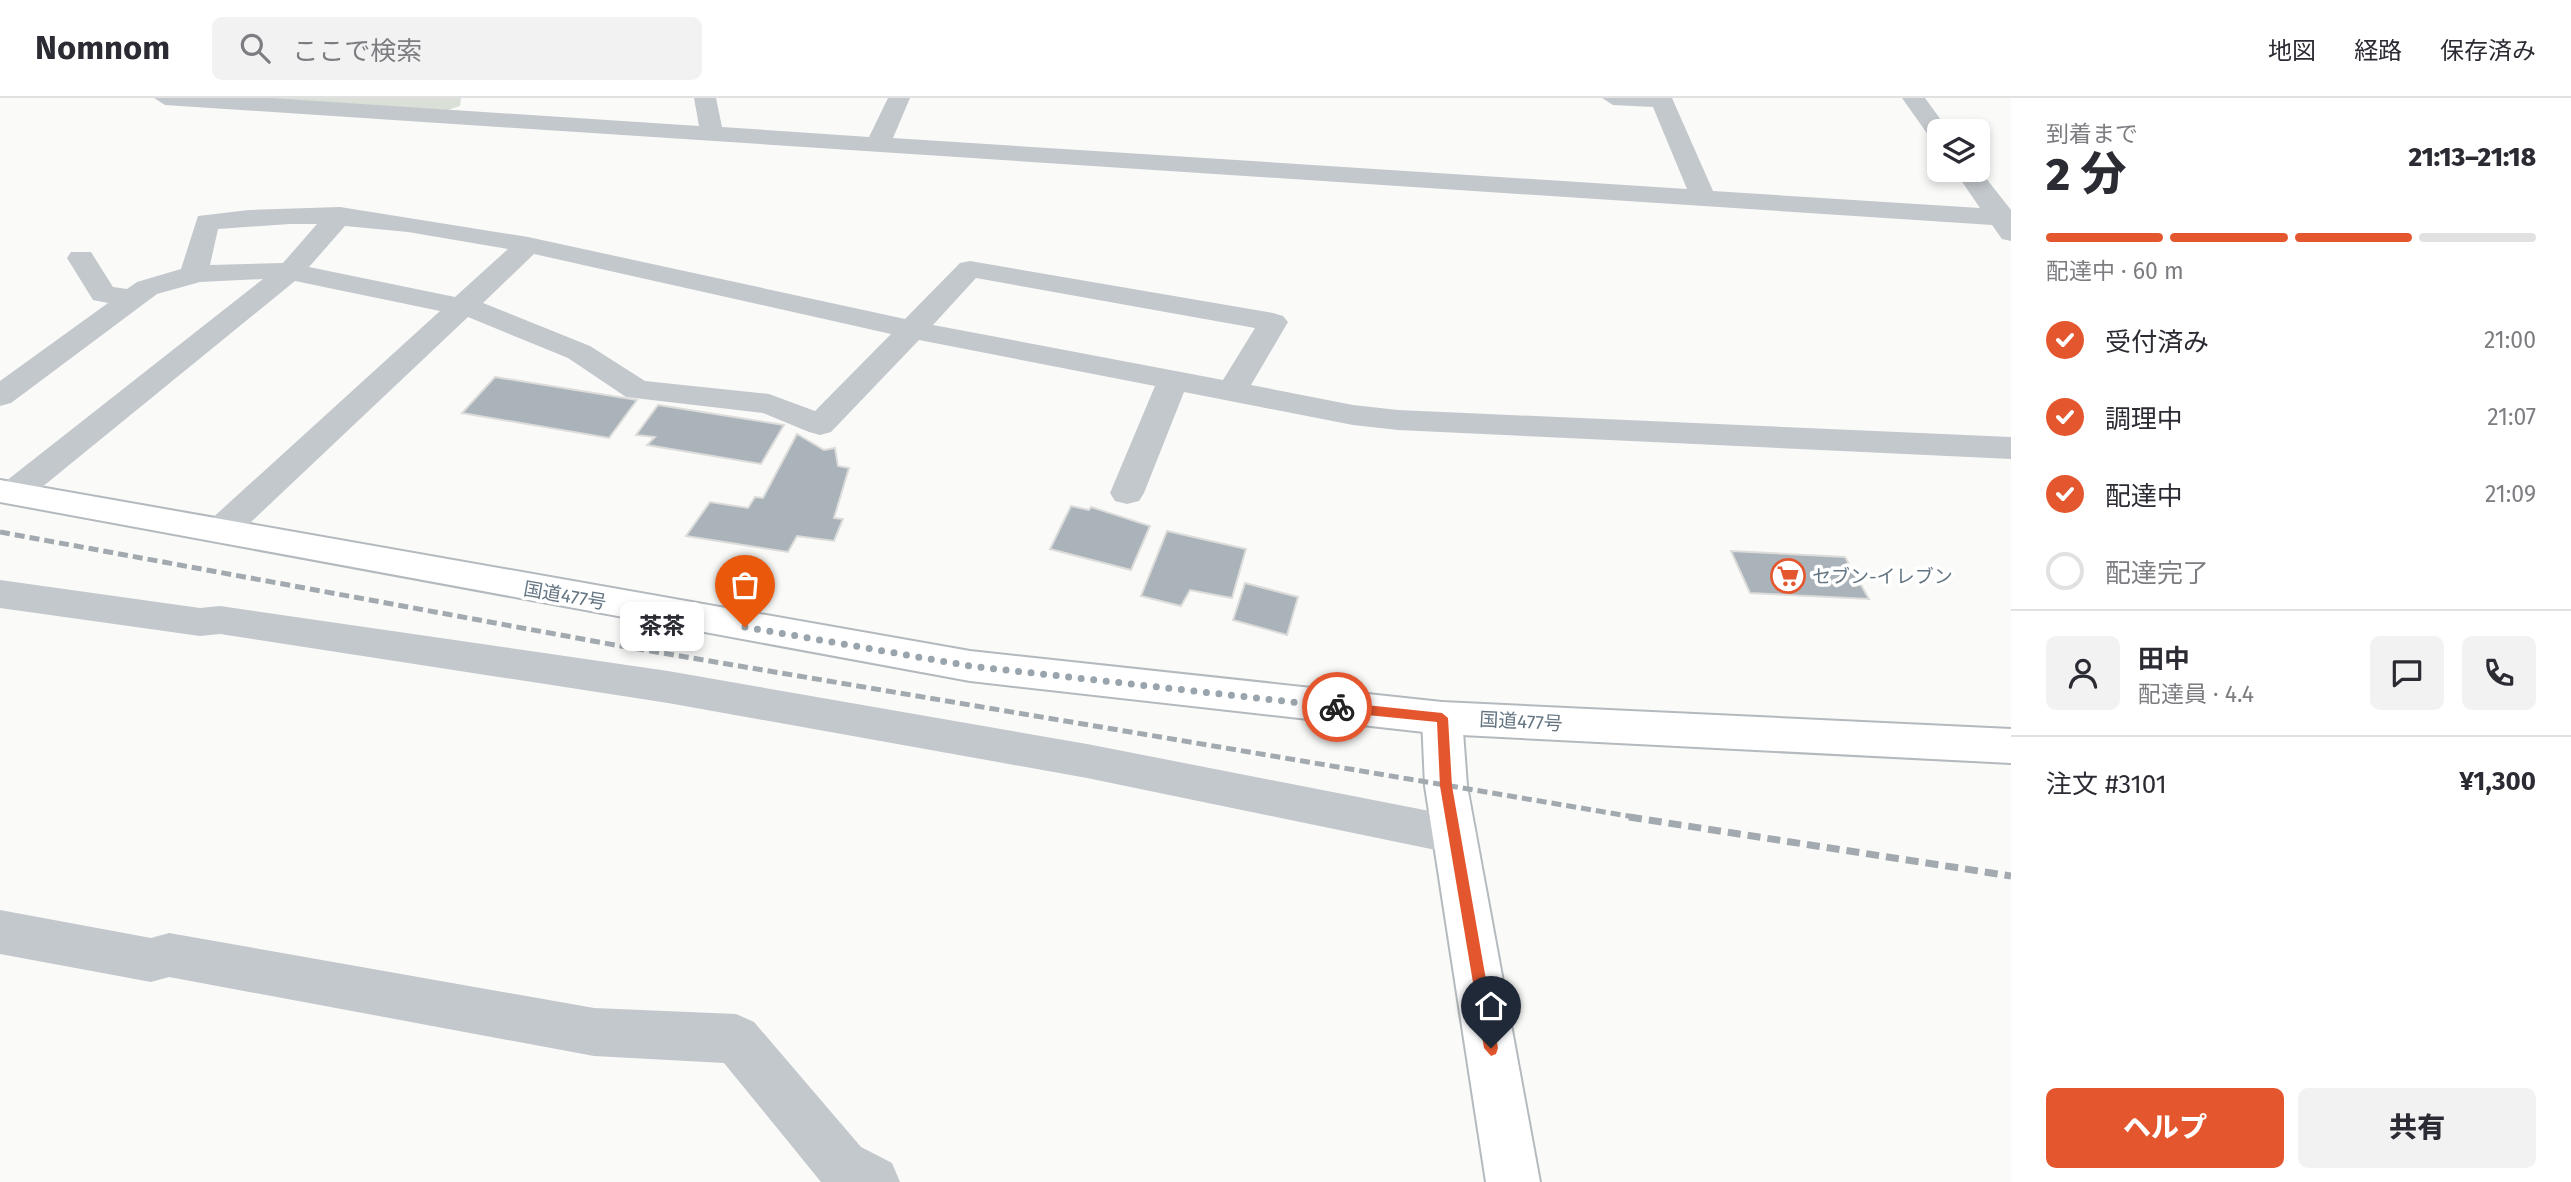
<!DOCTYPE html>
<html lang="ja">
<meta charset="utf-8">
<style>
body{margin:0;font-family:"Fira Sans","Noto Sans JP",sans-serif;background:#f2f2f3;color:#2b2b33;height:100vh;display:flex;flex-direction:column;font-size:26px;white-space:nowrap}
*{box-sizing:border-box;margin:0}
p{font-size:23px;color:#7c7c81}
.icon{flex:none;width:38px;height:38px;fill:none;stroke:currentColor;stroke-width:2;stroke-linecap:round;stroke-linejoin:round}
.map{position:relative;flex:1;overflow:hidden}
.sheet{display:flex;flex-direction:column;background:#fff;width:560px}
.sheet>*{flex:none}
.tools{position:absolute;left:1927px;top:21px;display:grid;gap:14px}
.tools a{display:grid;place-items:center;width:63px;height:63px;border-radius:10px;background:#fff;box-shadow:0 4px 10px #0003;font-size:35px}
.pin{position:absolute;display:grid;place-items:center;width:60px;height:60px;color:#fff;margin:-72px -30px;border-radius:50% 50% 50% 0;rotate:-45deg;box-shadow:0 0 7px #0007}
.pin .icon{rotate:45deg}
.courier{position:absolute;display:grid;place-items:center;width:70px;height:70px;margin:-35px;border:5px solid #e4572e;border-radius:50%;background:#fff;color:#222;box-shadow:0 2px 9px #0007}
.bubble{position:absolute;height:49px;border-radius:10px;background:#fff;box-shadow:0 4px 10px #0003;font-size:23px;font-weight:800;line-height:49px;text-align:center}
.overview em{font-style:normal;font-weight:800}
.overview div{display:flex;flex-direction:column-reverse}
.overview{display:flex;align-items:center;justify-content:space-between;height:119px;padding:0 35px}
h1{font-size:46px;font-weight:800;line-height:52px}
.bar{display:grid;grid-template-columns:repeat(4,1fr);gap:10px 7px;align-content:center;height:84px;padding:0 35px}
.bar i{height:9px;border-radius:5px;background:#e1e1e2}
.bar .on{background:#e4572e}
.bar p{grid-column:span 4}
.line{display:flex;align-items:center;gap:18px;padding:0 35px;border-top:2px solid #e1e1e2}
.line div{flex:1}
.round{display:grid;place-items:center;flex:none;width:74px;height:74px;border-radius:10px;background:#f2f2f3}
ol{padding:0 35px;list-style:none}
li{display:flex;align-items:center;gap:21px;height:77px}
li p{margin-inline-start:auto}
li .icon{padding:7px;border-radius:50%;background:#e4572e;color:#fff;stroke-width:4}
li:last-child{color:#7c7c81}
li i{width:38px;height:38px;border:4px solid #e1e1e2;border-radius:50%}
.cta{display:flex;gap:14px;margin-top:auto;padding:14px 35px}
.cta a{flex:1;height:80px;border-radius:10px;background:#e4572e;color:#fff;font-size:28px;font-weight:800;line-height:80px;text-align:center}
.cta a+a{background:#f2f2f3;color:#2b2b33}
header{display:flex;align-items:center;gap:42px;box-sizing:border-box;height:98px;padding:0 35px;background:#fff;border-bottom:2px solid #e1e1e2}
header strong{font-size:33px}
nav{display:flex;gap:38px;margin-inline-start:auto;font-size:24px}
.search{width:490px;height:63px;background:#f2f2f3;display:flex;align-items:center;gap:18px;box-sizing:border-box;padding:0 24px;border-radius:10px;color:#7c7c81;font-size:26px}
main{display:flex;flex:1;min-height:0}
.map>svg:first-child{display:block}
.green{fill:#dadfd7}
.building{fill:#aab3b9;stroke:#dcdcda;stroke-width:2}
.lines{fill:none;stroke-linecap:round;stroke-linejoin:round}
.major-casing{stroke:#b5babe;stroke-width:4}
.highway-casing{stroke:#b4b9bd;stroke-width:4}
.minor{fill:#c3c8cc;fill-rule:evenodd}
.major{fill:#fff;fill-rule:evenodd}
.highway{fill:#fff;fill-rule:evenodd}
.rail-far1{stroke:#a2aab0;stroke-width:5;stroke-dasharray:10 5;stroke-linecap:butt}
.rail{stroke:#a2aab0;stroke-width:7;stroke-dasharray:13 7;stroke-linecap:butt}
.route{fill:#e4572e}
.done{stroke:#99a4ac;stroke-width:7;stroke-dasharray:0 12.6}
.labels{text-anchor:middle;stroke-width:7;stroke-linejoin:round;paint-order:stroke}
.poi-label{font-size:19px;fill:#657683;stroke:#fff;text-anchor:start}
.street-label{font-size:19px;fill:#657683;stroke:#fff}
</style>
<header>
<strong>Nomnom</strong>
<div class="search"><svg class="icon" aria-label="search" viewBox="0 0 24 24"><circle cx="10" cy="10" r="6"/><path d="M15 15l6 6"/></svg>ここで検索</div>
<nav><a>地図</a><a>経路</a><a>保存済み</a></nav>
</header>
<main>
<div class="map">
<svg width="2011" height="1084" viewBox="0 0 2011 1084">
<rect width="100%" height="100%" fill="#fafaf8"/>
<path class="green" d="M258 0H461L460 8 448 12Z"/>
<path class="building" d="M495 279 637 302 609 340 462 315Z
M658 307 784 327 761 366 647 347 655 339 636 337Z
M797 336 824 352 835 350 838 368 849 370 834 420 843 421 834 443 797 438 788 454 686 438 710 404 748 410 755 399 763 400Z
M1071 408 1089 412 1091 409 1150 428 1131 472 1050 451Z
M1167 433 1246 451 1232 500 1190 492 1181 508 1141 498Z
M1731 453 1845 459 1869 501 1750 495Z
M1245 485 1298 499 1287 537 1233 522Z"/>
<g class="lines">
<g class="major-casing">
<path id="major" d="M1442 604 1456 608 1462 620 1467 688 1540 1084H1486L1425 688 1422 620 1428 608Z"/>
</g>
<g class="highway-casing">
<path id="highway" d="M0 382 970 553 1442 604 2011 631V665L1442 636 970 583 0 404Z"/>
</g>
<path class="minor" d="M154 0H271L699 28 694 0H716L722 29 869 39 888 0H910L893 40 1687 91 1653 9 1613 7 1602 0H1672L1713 93 1980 110 1954 72 1978 70 2011 112V143L2002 141 1992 127 165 7Z
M1902 0H1925L1949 33H1939V43L1931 41Z
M340 109 528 139 905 221 960 165 970 163 1273 215 1283 218 1288 224 1251 287 1353 307 1398 312 2011 339V361L1398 332 1353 327 1184 294 1144 395 1139 403 1127 406 1115 403 1110 395 1155 288 919 242 831 334 820 337 809 334 763 315 626 299 568 260 468 219 232 442 220 445 208 442 202 433 208 424 440 213 295 183 25 403 13 406 1 403V387L263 181 200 184 157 196 11 305 0 308V283L108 205 93 202 67 160 71 154H91L113 189 127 191 137 184 181 171 198 118 249 112ZM290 126H317L283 165 210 167 218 131ZM345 128 408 134 508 151 455 199 309 169ZM534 156 891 236 815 313 769 296 645 283 590 248 483 205ZM976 180 1255 230 1223 282 933 227Z
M0 482 200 510 220 508 668 573 1087 646 1455 718 1471 723 1477 737 1471 751 1455 756 1087 680 668 605 220 536 200 538 0 510Z
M0 812 151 840 169 835 594 910 736 916 754 924 861 1049 892 1065 900 1084H821L724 965 594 958 169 879 151 884 0 856Z"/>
<use href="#major" class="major"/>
<use href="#highway" class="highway"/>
<path class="rail-far1" d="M0 434 615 547 1640 720"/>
<path class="rail" d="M1629 719 2011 778"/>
</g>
<path class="route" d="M1337 604 1442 615 1448 620 1452 688 1498 950 1496 956 1491 958 1484 950 1440 688 1437 624 1337 614 1331 609Z"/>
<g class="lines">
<path class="done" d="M745 529 970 568 1337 609"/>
</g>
<defs>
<g id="supermarket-ring" transform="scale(1.75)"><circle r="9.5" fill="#fff" stroke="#e4572e" stroke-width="1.5"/><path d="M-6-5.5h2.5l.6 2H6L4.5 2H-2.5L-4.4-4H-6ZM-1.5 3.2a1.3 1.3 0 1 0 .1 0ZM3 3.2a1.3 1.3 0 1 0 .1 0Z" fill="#e4572e"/></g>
</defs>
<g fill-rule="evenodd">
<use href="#supermarket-ring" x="1788" y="478"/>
</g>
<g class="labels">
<g class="poi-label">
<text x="1812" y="485">セブン-イレブン</text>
</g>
<g class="street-label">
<text transform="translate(565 497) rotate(10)" y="7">国道477号</text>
<text transform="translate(1521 623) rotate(3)" y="7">国道477号</text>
</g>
</g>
</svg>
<div class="tools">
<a><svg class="icon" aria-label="layers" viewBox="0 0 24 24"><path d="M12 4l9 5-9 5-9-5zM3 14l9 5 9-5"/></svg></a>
</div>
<div class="pin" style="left:745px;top:529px;background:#ea580c"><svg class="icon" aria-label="bag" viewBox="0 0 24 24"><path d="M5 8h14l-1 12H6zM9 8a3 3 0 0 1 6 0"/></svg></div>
<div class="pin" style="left:1491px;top:950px;background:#1f2937"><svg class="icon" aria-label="home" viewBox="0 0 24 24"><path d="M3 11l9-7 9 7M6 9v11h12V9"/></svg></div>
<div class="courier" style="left:1337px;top:609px"><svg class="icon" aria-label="bike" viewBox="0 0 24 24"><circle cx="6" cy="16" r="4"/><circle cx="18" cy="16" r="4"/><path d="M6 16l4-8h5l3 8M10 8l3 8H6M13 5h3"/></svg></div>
<div class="bubble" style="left:620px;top:504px;width:84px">茶茶</div>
</div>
<section class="sheet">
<div class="overview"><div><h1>2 分</h1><p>到着まで</p></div><em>21:13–21:18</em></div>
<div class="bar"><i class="on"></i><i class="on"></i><i class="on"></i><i></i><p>配達中 · 60 m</p></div>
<ol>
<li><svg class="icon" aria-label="check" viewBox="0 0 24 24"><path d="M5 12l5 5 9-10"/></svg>受付済み<p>21:00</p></li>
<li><svg class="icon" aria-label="check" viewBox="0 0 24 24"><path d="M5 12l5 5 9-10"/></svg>調理中<p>21:07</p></li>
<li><svg class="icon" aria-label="check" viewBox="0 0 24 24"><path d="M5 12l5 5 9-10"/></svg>配達中<p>21:09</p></li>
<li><i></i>配達完了</li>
</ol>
<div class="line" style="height:126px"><a class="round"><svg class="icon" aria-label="person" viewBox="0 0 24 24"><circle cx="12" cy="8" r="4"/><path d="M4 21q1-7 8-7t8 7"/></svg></a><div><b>田中</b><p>配達員 · 4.4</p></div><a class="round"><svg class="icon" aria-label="chat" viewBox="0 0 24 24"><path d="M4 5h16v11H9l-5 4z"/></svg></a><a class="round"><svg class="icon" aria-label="phone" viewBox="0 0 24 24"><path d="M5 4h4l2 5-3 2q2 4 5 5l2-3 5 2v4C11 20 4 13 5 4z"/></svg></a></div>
<div class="line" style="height:91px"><div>注文 #3101</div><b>¥1,300</b></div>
<div class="cta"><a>ヘルプ</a><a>共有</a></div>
</section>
</main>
